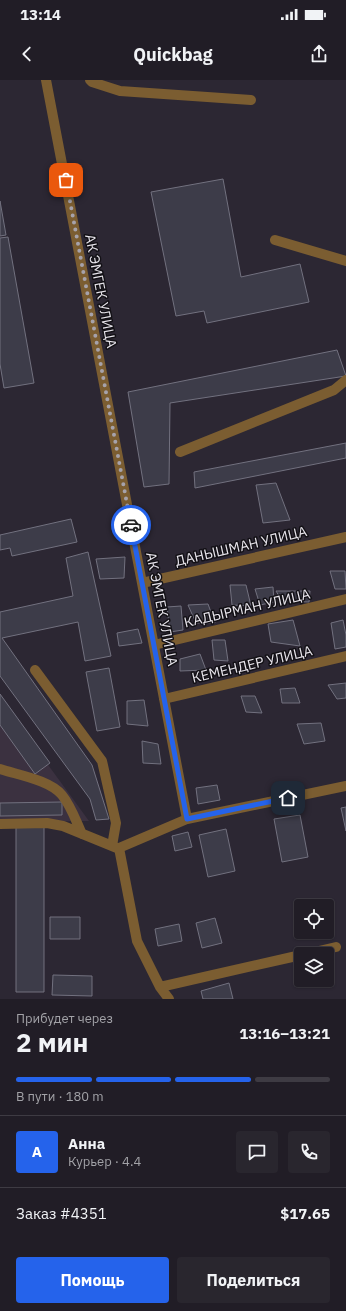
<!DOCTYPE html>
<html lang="ru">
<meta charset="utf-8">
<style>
body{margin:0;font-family:"IBM Plex Sans",sans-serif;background:#29262e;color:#f1f3f6;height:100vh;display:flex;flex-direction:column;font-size:15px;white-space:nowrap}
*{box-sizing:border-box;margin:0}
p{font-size:13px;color:#a2a2a7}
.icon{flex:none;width:22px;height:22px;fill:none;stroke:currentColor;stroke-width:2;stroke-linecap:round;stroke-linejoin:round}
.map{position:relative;height:919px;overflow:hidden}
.drawer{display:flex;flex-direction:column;background:#211d26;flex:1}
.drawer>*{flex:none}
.buttons{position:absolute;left:294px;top:819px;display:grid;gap:8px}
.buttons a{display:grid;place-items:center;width:40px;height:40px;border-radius:4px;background:#211d26;box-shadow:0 1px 3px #0004,0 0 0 1px #3e3b43;font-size:20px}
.pin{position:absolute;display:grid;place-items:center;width:34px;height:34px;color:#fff;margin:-17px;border-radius:8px;box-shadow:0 2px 6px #0006}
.courier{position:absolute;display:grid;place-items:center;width:40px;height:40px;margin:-20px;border:3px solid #2563eb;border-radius:50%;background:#fff;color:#222;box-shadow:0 1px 5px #0007}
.head em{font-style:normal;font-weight:800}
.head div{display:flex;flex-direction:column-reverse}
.head{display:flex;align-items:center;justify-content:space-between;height:68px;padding:0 16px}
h1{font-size:26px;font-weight:800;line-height:30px}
.bar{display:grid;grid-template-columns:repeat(4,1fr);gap:6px 4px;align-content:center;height:48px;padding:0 16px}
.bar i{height:5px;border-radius:3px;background:#3e3b43}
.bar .on{background:#2563eb}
.bar p{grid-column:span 4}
.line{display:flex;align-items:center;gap:10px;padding:0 16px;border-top:1px solid #3e3b43}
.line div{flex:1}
.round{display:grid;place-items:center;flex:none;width:42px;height:42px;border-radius:4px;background:#29262e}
.button{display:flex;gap:8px;margin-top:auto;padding:8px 16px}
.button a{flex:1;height:46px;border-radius:4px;background:#2563eb;color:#fff;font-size:16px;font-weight:800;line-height:46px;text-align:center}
.button a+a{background:#29262e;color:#f1f3f6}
.status{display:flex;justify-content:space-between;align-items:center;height:28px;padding:0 20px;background:#211d26;direction:ltr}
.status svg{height:11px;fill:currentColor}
header{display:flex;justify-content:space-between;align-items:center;height:52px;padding:0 16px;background:#211d26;font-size:18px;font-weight:800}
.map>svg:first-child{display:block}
.industrial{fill:#3b3140}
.building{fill:#3d3c49;stroke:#72717f}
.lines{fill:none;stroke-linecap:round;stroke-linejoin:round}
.minor{stroke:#7b5d31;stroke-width:10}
.done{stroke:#a6a2ab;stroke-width:4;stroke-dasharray:0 7.2}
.route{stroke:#2563eb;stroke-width:5}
.labels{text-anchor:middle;stroke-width:3;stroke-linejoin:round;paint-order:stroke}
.street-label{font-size:14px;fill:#e8e5ec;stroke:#131116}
</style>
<div class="status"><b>13:14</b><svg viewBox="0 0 49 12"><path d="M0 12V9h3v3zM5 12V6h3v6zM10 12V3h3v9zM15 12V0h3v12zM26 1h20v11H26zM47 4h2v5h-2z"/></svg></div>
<header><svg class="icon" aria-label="back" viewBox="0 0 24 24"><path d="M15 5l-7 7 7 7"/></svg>Quickbag<svg class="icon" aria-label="share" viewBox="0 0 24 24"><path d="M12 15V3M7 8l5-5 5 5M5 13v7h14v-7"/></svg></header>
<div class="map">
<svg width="346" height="919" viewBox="0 0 346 919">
<rect width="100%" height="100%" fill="#2c2733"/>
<path class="industrial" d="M0 619 89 741 0 742Z"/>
<path class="building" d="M223 99 241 197 300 184 309 222 207 243 204 231 176 236 151 112Z
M0 121 6 155 0 156Z
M8 157 34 303 4 308 0 284V158Z
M337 270 346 296 170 323 169 404 144 407 128 312Z
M346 363V378L195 408 194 392Z
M276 403 290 440 263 443 256 405Z
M71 439 77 462 12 476 10 468 0 470V455Z
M88 472 111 576 85 581 78 542 2 558 92 685 109 739 96 740 90 719 0 596V532L73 516 66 478Z
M125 477 124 498 100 499 96 479Z
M330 491H345L346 509H335Z
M230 505H246L251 526 232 525Z
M273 507 274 522 260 525 255 509Z
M276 511H310L309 522 282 521Z
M208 524 215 543H196L188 525Z
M181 526 183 550 170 552 167 527Z
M293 540 300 566 271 562 268 544Z
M343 540 346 555V567L335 569 331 543Z
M138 549 142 563 119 566 117 553Z
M212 560H225L228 581 214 580Z
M200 574 206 590 180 591V579Z
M109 588 120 647 97 651 86 592Z
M346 603V618L337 619 328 605Z
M295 608 300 623H282L280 609Z
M0 614 50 683 35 694 0 645Z
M241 616H255L262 633 246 632Z
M144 620 148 646 127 644V621Z
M321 643 325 661 304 664 297 644Z
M142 661 158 664 161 684 143 683Z
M217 705 220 720 198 724 196 708Z
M62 722V735L0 736V723Z
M346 727V751L341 728Z
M300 735 308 777 282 782 274 739Z
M16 747H44V912H16Z
M226 749 235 791 208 797 199 755Z
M188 752 192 767 175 771 172 756Z
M50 837H80V859H50Z
M215 838 222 863 202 868 196 843Z
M179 844 182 861 158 866 155 849Z
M53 895 92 896V916L52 915Z
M229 903 233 919H203L201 911Z"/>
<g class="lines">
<path class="minor" d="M46 0 187 739
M90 0 92 2 120 11 251 20
M275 160 346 181
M180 372 334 310 346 300
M142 503 346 457
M154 565 346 519
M35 590 102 681 116 743 112 766
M164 619 346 576
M0 689C18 695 50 700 62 715 71 726 76 741 82 754
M0 744 47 743 63 746 117 768
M306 874 336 867
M160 907 301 875
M169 919 160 907 137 861 119 768 187 739 346 706"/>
</g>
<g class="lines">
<path class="done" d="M66 100 131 445"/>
<path class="route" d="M131 445 187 739 288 718"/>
</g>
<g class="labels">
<g class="street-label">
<text transform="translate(101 211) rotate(79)" y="5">АК ЭМГЕК УЛИЦА</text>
<text transform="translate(241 466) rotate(-13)" y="5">ДАНЫШМАН УЛИЦА</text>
<text transform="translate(247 528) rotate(-13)" y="5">КАДЫРМАН УЛИЦА</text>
<text transform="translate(162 529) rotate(79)" y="5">АК ЭМГЕК УЛИЦА</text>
<text transform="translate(252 584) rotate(-13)" y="5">КЕМЕНДЕР УЛИЦА</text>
</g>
</g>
</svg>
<div class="buttons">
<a><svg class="icon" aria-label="locate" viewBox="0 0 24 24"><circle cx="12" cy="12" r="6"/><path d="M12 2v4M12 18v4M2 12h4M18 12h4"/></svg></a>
<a><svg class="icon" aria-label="layers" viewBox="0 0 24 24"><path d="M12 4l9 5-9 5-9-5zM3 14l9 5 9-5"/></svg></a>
</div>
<div class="pin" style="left:66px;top:100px;background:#ea580c"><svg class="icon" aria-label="bag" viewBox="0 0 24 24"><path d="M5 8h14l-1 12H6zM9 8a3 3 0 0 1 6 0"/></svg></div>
<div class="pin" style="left:288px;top:718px;background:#1f2937"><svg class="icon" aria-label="home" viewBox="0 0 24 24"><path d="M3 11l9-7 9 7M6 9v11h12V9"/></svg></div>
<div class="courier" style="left:131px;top:445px"><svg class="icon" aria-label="car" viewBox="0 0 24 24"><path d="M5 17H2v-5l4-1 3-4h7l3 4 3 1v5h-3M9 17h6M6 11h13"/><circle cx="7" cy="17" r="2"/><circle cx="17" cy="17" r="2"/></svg></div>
</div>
<section class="drawer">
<div class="head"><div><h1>2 мин</h1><p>Прибудет через</p></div><em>13:16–13:21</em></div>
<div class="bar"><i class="on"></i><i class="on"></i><i class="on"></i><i></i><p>В пути · 180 m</p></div>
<div class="line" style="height:72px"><b class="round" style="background:#2563eb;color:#fff">А</b><div><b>Анна</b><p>Курьер · 4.4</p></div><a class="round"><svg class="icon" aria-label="chat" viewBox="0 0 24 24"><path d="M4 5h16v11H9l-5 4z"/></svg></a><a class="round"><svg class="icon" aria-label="phone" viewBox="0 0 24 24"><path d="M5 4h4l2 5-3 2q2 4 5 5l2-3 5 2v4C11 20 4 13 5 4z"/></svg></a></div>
<div class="line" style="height:52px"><div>Заказ #4351</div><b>$17.65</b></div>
<div class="button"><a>Помощь</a><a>Поделиться</a></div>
</section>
